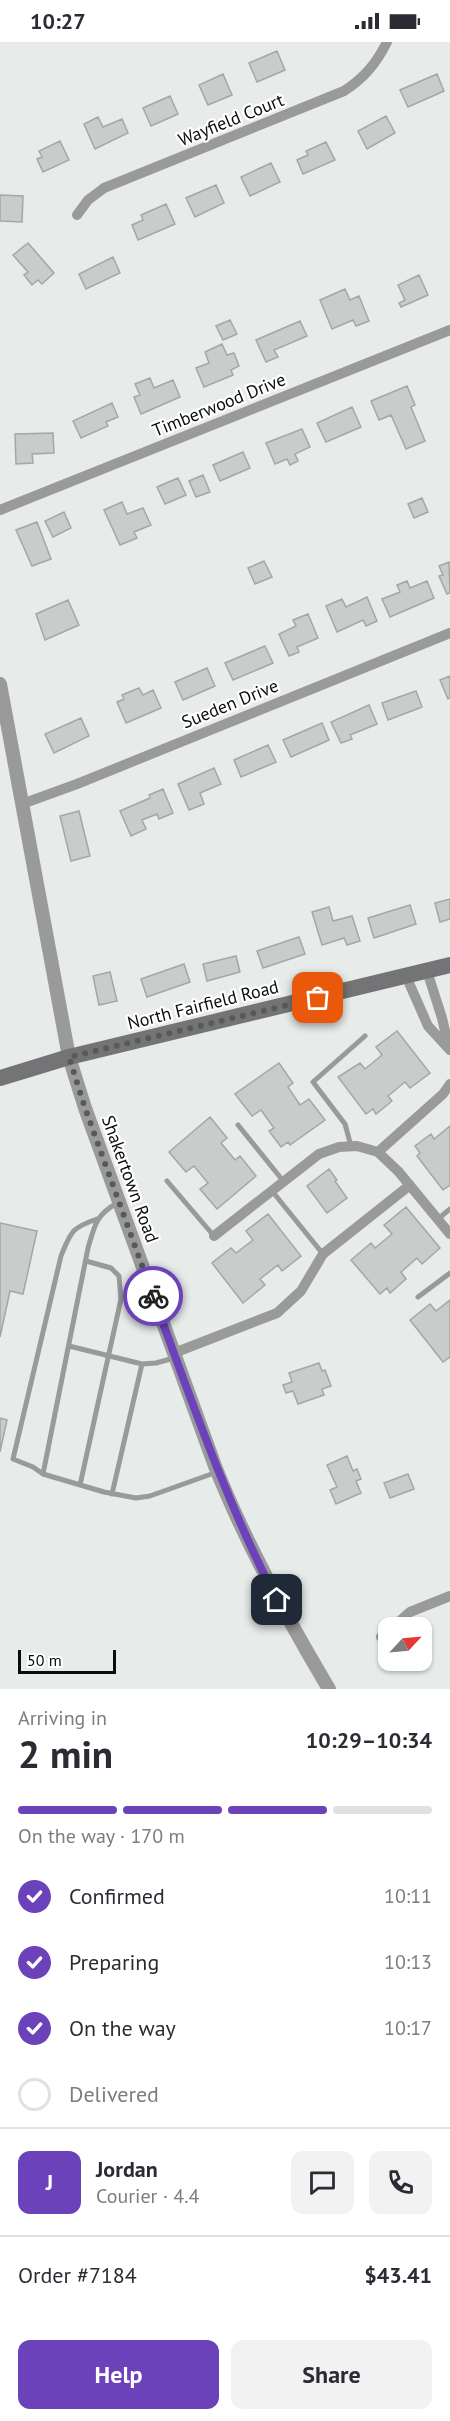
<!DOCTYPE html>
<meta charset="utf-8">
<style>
body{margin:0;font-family:"PT Sans",sans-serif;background:#f2f2f3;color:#2b2b33;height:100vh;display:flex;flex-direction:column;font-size:22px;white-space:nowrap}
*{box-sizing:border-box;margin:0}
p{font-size:20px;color:#7c7c81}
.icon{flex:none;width:33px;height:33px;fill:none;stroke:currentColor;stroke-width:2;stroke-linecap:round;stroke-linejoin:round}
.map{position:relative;height:1647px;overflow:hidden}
.details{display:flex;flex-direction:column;background:#fff;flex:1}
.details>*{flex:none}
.needle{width:39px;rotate:64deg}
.controls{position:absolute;left:378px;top:1575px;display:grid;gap:12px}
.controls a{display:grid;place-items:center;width:54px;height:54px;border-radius:12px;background:#fff;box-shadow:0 2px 4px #0004;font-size:30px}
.scale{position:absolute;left:18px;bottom:15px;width:98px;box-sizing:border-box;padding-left:6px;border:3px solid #0b0c0b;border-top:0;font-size:16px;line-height:21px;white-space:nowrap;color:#0b0c0b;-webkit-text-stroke:4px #fff;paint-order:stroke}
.pin{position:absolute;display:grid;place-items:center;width:51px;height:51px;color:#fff;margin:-26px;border-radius:12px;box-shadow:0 3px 9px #0006}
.courier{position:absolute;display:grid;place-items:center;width:60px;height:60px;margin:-30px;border:4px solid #6c42bb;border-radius:50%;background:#fff;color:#222;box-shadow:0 2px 8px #0007}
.headline em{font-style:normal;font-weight:700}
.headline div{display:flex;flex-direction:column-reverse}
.headline{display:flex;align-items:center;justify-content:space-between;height:102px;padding:0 18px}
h1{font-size:39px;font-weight:700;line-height:45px}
.bar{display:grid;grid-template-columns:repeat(4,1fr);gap:9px 6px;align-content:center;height:72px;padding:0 18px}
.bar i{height:8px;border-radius:4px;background:#e1e1e2}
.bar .on{background:#6c42bb}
.bar p{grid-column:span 4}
.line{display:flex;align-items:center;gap:15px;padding:0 18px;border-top:2px solid #e1e1e2}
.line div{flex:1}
.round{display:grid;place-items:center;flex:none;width:63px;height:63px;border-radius:12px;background:#f2f2f3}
ol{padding:0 18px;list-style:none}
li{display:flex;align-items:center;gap:18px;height:66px}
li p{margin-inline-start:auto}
li .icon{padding:6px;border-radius:50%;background:#6c42bb;color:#fff;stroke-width:4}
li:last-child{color:#7c7c81}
li i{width:33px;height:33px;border:3px solid #e1e1e2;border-radius:50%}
.primary-button{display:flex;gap:12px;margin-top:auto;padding:12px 18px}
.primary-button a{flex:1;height:69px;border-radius:12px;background:#6c42bb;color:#fff;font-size:24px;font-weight:700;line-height:69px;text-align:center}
.primary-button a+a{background:#f2f2f3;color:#2b2b33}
.status{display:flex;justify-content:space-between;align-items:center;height:42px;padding:0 30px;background:#fff;direction:ltr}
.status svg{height:16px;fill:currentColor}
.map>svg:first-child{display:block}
.building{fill:#c9ccca;stroke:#a4a7a5;stroke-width:1.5}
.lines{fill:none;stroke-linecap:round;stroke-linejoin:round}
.service{stroke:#9a9a9b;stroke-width:5}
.minor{stroke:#9a9a9b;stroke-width:10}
.tertiary{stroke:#9a9a9b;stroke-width:14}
.secondary{stroke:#747376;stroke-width:16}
.done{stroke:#585a59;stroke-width:6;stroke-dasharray:0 10.8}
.route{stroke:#6c42bb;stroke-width:8}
.labels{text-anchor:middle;stroke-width:4.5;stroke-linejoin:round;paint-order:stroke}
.street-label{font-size:18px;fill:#0b0c0b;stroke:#fff}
</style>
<div class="status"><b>10:27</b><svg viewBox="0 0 49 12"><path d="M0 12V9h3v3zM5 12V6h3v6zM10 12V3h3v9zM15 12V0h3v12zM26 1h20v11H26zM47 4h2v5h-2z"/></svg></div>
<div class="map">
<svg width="450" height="1647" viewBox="0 0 450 1647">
<rect width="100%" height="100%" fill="#e7ebe9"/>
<path class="building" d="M277 9 285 28 257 40 249 21Z
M223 32 232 53 208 63 199 43Z
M437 32 444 49 408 65 400 48Z
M170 54 178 72 151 84 143 66Z
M386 74 395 91 367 107 358 89Z
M98 75 103 85 122 77 128 91 95 107 84 82Z
M60 99 69 118 43 130 37 117 42 115 39 109Z
M326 100 335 118 303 132 297 118 308 113 306 109Z
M271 121 280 140 250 154 241 135Z
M216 143 224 161 195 175 186 156Z
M0 153 23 154 22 180 0 179Z
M166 162 175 182 138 198 132 183 143 178 141 173Z
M28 201 54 231 42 242 38 238 32 243 24 233 28 230 13 213Z
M113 215 120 231 86 247 79 232Z
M419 233 428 253 401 265 399 261 405 258 398 243Z
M345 247 350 258 359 254 369 279 356 284 353 278 332 287 320 258Z
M230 278 237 292 223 298 216 284Z
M300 279 307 294 274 308 278 315 266 320 256 298Z
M222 302 227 313 234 311 239 324 231 328 233 333 204 345 196 326 209 321 205 310Z
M150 336 154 346 173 338 180 355 141 372 134 355 140 353 135 342Z
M407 344 415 363 411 365 425 399 406 407 391 373 379 378 371 359Z
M112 361 118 375 106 380 108 384 81 396 73 379Z
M352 365 361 385 326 400 317 381Z
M302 387 310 405 295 412 298 419 290 423 287 417 275 422 266 401Z
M53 391 54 411 32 412 33 421 16 422 15 392Z
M243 410 250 426 220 439 213 423Z
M203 433 210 450 196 455 189 439Z
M178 436 186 453 165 462 157 445Z
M422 456 428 470 414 476 408 462Z
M122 460 127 472 143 466 151 483 134 490 137 496 120 503 104 468Z
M64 470 71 486 53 495 45 479Z
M37 480 51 517 32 524 16 488Z
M264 519 272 535 255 542 248 526Z
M449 520 450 551 447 552 439 534 443 533 439 524Z
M407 539 410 546 427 539 434 556 390 575 382 557 400 550 397 543Z
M367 555 377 579 366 584 363 578 337 590 326 564 342 557 346 565Z
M68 558 79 583 45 598 36 572Z
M308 572 318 596 297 605 299 610 289 614 279 592 296 584 293 578Z
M265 604 273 621 233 638 225 621Z
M207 626 215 644 183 658 175 640Z
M450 634V656L448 657 440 638Z
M139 646 143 653 153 648 161 666 126 681 117 660 124 657 122 653Z
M416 649 422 665 388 678 382 661Z
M369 663 377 682 350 693 352 697 341 701 331 680Z
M81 676 89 694 54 711 45 692Z
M322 681 329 698 291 715 283 698Z
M268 703 276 720 241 735 234 718Z
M214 726 221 742 200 751 204 762 189 768 178 742Z
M163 747 173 771 159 777 157 772 142 778 146 787 131 794 120 769 150 756 149 753Z
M79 769 90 814 71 819 60 774Z
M450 857V877L440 880 435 861Z
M410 863 416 882 374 896 368 876Z
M329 865 333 879 352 874 360 899 347 903 344 896 322 903 312 870Z
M299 895 305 912 263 926 257 909Z
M236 914 240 930 207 939 203 922Z
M184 922 190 940 147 955 141 937Z
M110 930 117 959 99 963 93 934Z
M397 989 430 1031 410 1046 405 1040 388 1054 392 1059 376 1072 373 1067 366 1072 338 1035 360 1021 365 1027 382 1013 376 1005Z
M279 1021 293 1041 288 1045 300 1063 309 1057 325 1078 290 1103 288 1100 281 1105 269 1089 274 1086 261 1068 252 1074 235 1052Z
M210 1075 227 1096 221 1101 235 1118 240 1114 256 1134 217 1167 200 1147 208 1141 194 1124 186 1130 169 1110Z
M450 1084V1143L443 1148 417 1114 420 1111 415 1104 431 1092 434 1097Z
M329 1127 337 1138 335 1139 347 1156 327 1171 307 1144Z
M406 1165 440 1206 422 1222 417 1216 401 1230 406 1237 390 1251 387 1246 380 1252 351 1218 371 1201 375 1206 392 1192 384 1183Z
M268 1172 301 1214 282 1229 278 1223 260 1237 265 1243 243 1261 212 1221 231 1206 236 1211 253 1198 246 1189Z
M0 1181 37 1189 23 1252 10 1249 0 1295Z
M450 1258V1315L443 1320 410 1278 430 1262 436 1269Z
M319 1321 322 1329 325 1328 331 1344 322 1347 324 1353 298 1362 293 1349 286 1351 283 1343 292 1340 289 1331Z
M0 1376 7 1378 0 1410Z
M347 1414 353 1429 357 1427 361 1437 356 1439 361 1451 336 1462 330 1448 337 1445 327 1423Z
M408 1432 414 1447 390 1456 384 1441Z"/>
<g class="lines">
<path class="service" d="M238 1083 284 1140
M351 1104 345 1082 313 1040 365 994
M167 1139 214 1194
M272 1149 323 1212
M97 1177C71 1186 71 1190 61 1214L13 1417 33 1425 43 1432 104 1450 136 1456 150 1454 217 1430
M438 1177 450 1167
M418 1255 450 1231
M69 1304 142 1322 156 1321 174 1316
M43 1432 88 1206C95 1183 95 1174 117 1161
M80 1443 121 1257 119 1234 111 1226 86 1219
M112 1452 142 1322"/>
<path class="minor" d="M77 173 88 158 104 146 344 49C364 36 376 22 387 0
M0 468 450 288
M22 762 77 742 450 591
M427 929 442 976 449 1006
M406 934 428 984 450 1008
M378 1110 443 1052 450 1042
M214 1194 319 1112 339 1105 357 1104 378 1110 398 1129 450 1192
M174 1311 277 1271 301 1249 323 1212 410 1143
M392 1586 410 1570 450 1554
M381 1595 388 1588"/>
<path class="tertiary" d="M0 642 69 1015 85 1066 215 1424C246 1502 286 1575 329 1647"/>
<path class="secondary" d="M0 1036 69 1015 450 923"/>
</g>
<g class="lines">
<path class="done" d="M153 1254 85 1066 69 1015 318 956"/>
<path class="route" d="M153 1254C191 1357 226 1460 277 1558"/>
</g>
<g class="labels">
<g class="street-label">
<text transform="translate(231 78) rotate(-22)" y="6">Wayfield Court</text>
<text transform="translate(219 363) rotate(-22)" y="6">Timberwood Drive</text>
<text transform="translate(230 662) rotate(-22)" y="6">Sueden Drive</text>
<text transform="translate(203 963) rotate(-14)" y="6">North Fairfield Road</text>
<text transform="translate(130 1137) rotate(70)" y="6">Shakertown Road</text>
</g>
</g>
</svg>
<div class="controls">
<a><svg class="needle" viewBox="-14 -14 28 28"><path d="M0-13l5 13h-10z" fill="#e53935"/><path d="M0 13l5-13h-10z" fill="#7c7c81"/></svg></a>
</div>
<div class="scale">50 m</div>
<div class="pin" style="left:318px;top:956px;background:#ea580c"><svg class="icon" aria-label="bag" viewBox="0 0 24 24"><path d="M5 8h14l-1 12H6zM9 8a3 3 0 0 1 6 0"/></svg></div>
<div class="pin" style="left:277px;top:1558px;background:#1f2937"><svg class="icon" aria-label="home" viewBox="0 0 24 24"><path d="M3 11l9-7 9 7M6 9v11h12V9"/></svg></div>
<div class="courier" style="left:153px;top:1254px"><svg class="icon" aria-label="bike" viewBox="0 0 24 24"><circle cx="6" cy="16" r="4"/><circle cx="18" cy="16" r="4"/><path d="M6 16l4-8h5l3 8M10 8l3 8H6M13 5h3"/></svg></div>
</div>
<section class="details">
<div class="headline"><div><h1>2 min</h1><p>Arriving in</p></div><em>10:29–10:34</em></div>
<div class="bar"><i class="on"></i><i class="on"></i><i class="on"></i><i></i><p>On the way · 170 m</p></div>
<ol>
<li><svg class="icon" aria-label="check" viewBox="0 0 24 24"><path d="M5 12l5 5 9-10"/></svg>Confirmed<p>10:11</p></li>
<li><svg class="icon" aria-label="check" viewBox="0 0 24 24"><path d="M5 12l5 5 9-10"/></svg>Preparing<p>10:13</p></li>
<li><svg class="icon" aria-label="check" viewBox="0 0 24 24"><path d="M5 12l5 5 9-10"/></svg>On the way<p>10:17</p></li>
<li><i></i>Delivered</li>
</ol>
<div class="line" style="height:108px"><b class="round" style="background:#6c42bb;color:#fff">J</b><div><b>Jordan</b><p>Courier · 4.4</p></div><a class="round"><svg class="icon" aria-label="chat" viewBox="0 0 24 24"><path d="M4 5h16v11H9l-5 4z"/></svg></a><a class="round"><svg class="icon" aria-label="phone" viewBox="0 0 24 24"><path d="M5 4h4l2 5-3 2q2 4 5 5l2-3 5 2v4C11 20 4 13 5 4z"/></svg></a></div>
<div class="line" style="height:78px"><div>Order #7184</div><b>$43.41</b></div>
<div class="primary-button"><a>Help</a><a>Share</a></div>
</section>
